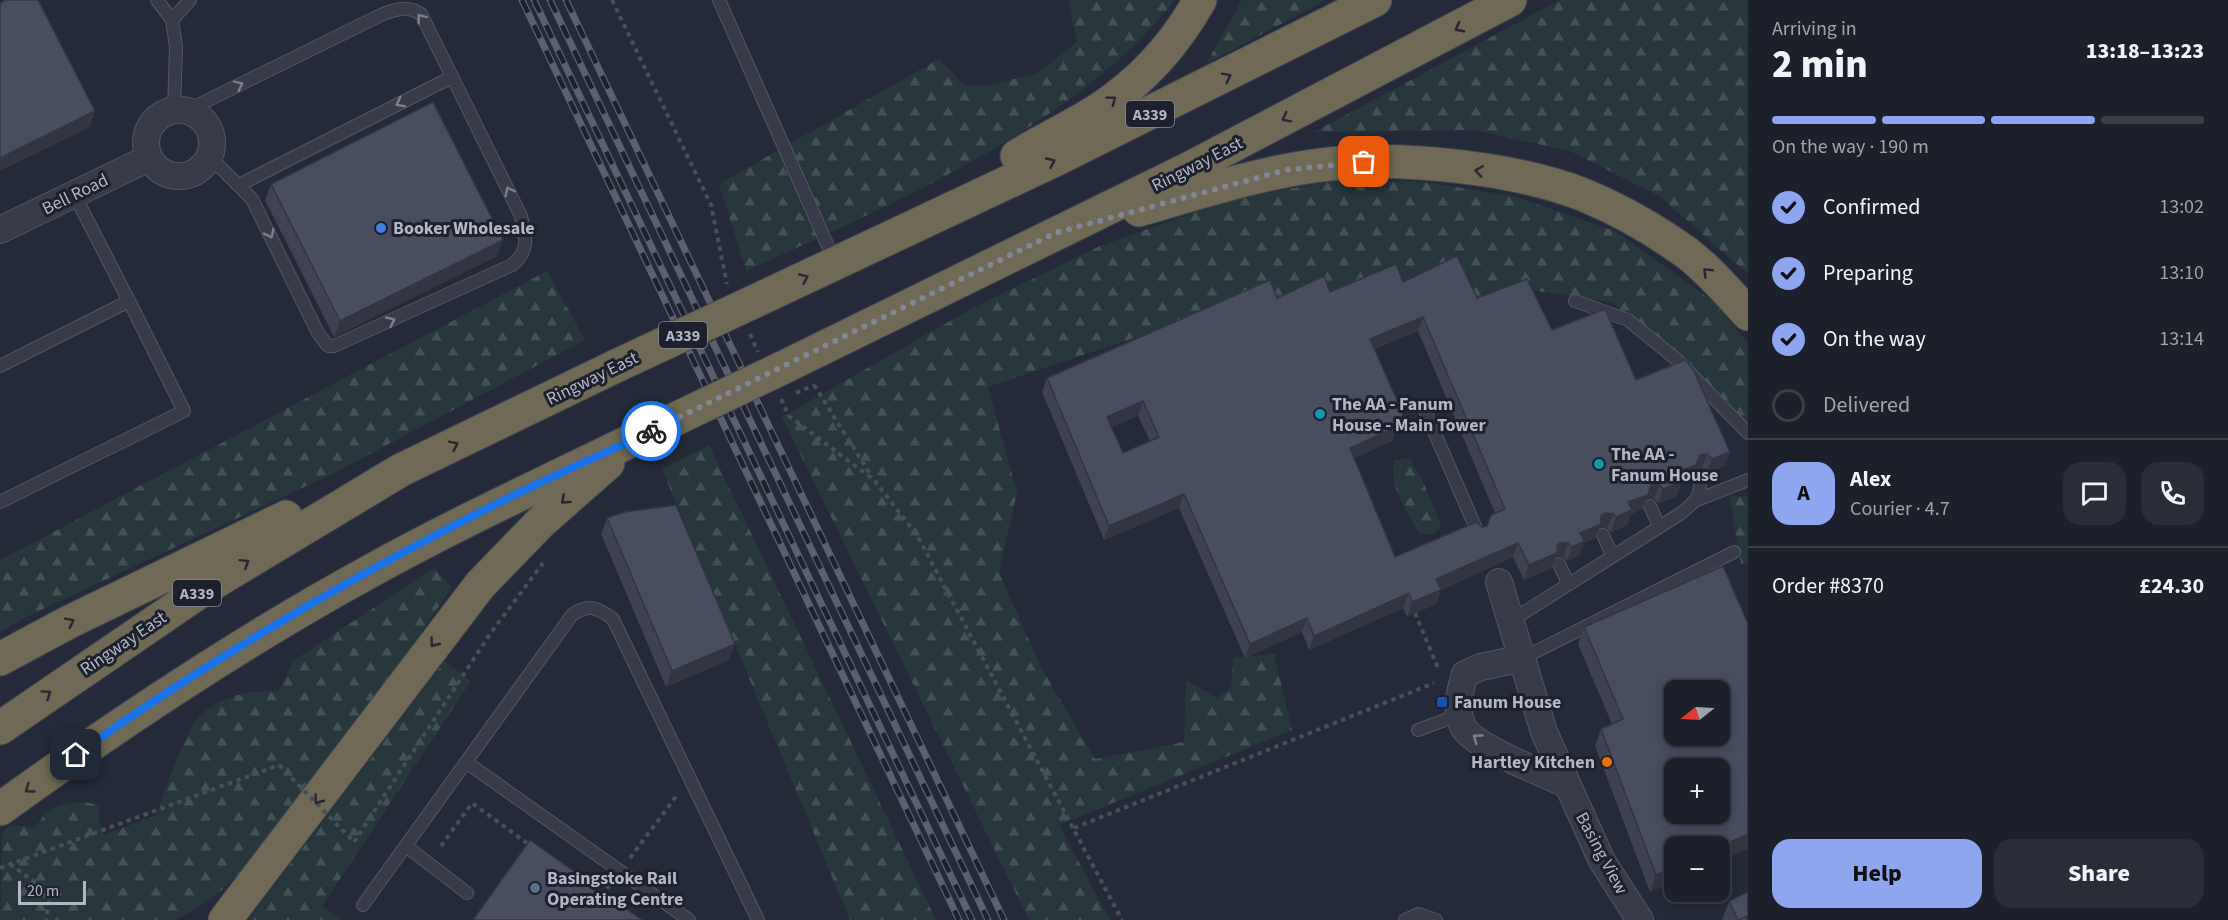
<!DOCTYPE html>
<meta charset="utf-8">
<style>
body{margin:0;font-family:"Source Sans 3",sans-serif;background:#282d37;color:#f1f3f6;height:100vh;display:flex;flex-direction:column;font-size:22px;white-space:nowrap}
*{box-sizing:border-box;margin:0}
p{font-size:20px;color:#a0a3a9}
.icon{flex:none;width:33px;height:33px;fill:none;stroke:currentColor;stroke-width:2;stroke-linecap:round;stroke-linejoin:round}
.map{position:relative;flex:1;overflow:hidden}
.drawer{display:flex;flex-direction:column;background:#1b202b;width:480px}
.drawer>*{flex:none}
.needle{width:39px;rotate:252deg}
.buttons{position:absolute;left:1664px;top:680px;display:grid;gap:12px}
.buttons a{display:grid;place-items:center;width:66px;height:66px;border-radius:12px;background:#1b202b;box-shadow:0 3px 15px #0003,0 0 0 2px #393e47;font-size:30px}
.scale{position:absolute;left:18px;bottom:15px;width:68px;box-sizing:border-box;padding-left:6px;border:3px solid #b3b7c5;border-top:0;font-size:16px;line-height:21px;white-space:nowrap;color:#b3b7c5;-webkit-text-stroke:4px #1d212e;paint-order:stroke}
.pin{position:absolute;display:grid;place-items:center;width:51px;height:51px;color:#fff;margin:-26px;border-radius:12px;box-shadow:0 3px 9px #0006}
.courier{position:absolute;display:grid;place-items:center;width:60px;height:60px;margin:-30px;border:4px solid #1a73e8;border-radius:50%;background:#fff;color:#222;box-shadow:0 2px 8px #0007}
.summary em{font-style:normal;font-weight:800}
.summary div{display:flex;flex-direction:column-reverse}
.summary{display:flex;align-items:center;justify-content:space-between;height:102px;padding:0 24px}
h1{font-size:39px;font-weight:800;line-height:45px}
.bar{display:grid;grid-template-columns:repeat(4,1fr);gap:9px 6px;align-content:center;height:72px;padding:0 24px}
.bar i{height:8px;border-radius:4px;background:#393e47}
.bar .active{background:#8ea5ef}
.bar p{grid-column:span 4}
.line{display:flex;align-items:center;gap:15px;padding:0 24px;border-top:2px solid #393e47}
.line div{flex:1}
.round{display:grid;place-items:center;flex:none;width:63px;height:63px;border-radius:18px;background:#282d37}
ol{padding:0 24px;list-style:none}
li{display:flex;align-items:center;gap:18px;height:66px}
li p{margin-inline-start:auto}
li .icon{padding:6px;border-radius:50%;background:#8ea5ef;color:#111;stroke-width:4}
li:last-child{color:#a0a3a9}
li i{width:33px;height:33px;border:3px solid #393e47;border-radius:50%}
.primary-button{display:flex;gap:12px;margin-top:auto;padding:12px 24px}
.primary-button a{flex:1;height:69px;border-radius:18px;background:#8ea5ef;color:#111;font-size:24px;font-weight:800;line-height:69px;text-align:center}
.primary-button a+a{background:#282d37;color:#f1f3f6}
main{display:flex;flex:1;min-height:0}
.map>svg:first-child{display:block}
.forest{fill:url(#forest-firs)}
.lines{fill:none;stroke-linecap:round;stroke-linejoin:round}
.lane-casing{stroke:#535764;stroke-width:14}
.street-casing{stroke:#535764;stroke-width:28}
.highway-casing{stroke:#404451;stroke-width:35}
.path{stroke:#445257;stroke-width:4;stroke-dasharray:4.5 4.5;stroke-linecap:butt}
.lane{stroke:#383c4a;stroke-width:12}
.street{stroke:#383c4a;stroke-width:26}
.highway{stroke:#6f6955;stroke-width:33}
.rail-casing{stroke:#5a6070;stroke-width:7}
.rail{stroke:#1d212e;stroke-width:4.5;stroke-dasharray:14;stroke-linecap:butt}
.highway-bridge-casing{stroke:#404451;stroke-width:35;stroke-linecap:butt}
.path-bridge{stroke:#445257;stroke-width:4;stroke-dasharray:4.5 4.5;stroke-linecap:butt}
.highway-bridge{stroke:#6f6955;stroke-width:33}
.wall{fill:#3e4253;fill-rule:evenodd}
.shaded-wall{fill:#323643}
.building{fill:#484d60;stroke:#323643;stroke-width:1.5;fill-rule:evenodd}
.oneway{stroke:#7c808e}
.oneway2{stroke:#252832}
.done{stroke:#818694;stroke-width:6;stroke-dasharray:0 10.8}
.route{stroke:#1a73e8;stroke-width:8}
.shop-dot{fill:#3f7fe0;stroke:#1d212e;stroke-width:2}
.culture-dot{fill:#0f9aa8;stroke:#1d212e;stroke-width:2}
.transit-dot{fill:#1a4fb4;stroke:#1d212e;stroke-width:2}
.food-dot{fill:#e8710a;stroke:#1d212e;stroke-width:2}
.service-dot{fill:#5c6f8a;stroke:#1d212e;stroke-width:2}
.labels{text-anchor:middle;stroke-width:6;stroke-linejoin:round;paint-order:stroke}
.shield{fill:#1d212e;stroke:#868a98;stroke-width:1.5}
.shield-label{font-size:16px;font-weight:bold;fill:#b3b7c5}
.street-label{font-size:18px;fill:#b3b7c5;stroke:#1d212e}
.poi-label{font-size:18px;font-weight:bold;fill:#b3b7c5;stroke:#1d212e;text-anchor:start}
</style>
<main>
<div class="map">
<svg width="1748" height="920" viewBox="0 0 1748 920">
<defs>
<pattern id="forest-firs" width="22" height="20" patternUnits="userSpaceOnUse" patternTransform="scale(1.5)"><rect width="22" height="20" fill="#27373b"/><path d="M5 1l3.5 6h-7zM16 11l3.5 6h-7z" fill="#445256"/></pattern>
</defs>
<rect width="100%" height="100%" fill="#242a39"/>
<path class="forest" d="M1071 0H1175C1075 127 891 205 746 271L719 184 939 59 964 85 986 86 1038 73 1077 42 1069 5Z
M1242 0H1326L1206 64Z
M1560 0H1748V274L1659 196 1570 151 1473 130 1314 132Z
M1337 180 1422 182 1513 196 1615 231 1713 301 1748 343V434L1699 382 1613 303 1537 291 1472 313 1398 297 1272 312 1265 294 988 387 1017 492 999 573 1042 669 1095 759 1184 742 1186 680 1217 698 1231 687 1233 658 1274 654 1292 730 1059 825 1110 920H1029L782 417 969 310 1100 246 1229 200Z
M547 271 585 340 334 473 24 618 0 632V560Z
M709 445 936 920H850L662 469Z
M1410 458 1424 484 1441 526 1434 534H1420C1407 512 1389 487 1394 461Z
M1729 495 1748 497V562L1741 564Z
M434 568 452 587C403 659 356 731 302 799 265 846 230 895 175 920H0L2 832 11 825 33 827C41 823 43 814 49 810 60 803 90 798 99 807V822L104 835 156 815C164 795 187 726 201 714 225 695 250 690 279 691L293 661Z
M445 661 471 681 322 906 343 920H248Z"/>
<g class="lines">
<g class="lane-casing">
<path id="lane" d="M157 0 172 20
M719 0 835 262
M174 110 176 47 172 20 190 0
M186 111 383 14C397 9 407 5 421 14L521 216C526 236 530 251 512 265L334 346H328L318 333 252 199 210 157
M239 185 452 77
M1575 301 1628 320 1676 359 1748 433
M0 366 129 301 74 194
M1423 406 1478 533
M1697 500 1748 480
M0 502 184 411 129 301
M1650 506 1659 526
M1603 535 1612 555
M1559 564 1568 583
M1512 620 1680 514C1695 502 1703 496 1699 476
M1523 658 1734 552
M1418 730 1461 714
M466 762 689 920
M406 846 467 893
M363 905 572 615C589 603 598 608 613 619L758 920
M1405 920 1419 914 1436 920"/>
</g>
<g class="street-casing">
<path id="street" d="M146 143a33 33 0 1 1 66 0a33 33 0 1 1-66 0Z
M0 230 149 158
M1499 582 1544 732 1602 861 1640 920
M1523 658 1481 667 1465 674C1460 691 1454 710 1464 728 1475 747 1544 774 1566 784"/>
</g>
<g class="highway-casing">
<path id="highway" d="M1017 156C1044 139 1074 126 1101 108 1143 80 1176 43 1200 0
M1139 210C1201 192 1265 171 1329 164 1403 156 1515 168 1584 195 1620 210 1655 230 1687 253 1709 270 1729 293 1748 314
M751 303 1057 159 1375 0
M780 369 1188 169 1510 0
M0 659 69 622 286 517
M0 728 205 588 401 470 616 366
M0 809C118 724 239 643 367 573 464 519 564 474 663 425
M225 920 480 585 541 522 608 463"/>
</g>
<path class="path" d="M612 0 711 205 727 284
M750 334 758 352
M814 385 872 477
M781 399 789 416 874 480 917 535 1122 920
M1415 613 1438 668
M1074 828 1434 683
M354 842 490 634 543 563
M441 846 472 803 531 846
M630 858 678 794
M10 864 36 883 49 902 46 920
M0 868 279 765
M602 896 611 883"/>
<use href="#lane" class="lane"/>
<use href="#street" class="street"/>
<use href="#highway" class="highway"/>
<g class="rail-casing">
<path id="rail" d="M522 0 959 920
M534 0 972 920
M550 0 988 920
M566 0 1004 920"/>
</g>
<use href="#rail" class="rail"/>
<g class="highway-bridge-casing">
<path id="highway-bridge" d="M616 366 751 303
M663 425 780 369"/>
</g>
<path class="path-bridge" d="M796 393 814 385
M279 765 354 842"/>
<use href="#highway-bridge" class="highway-bridge"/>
</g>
<path class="wall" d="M271 184 497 256 334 337 265 200Z
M1403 282 1477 298 1552 330 1636 380 1725 466 1706 473 1702 468 1695 469 1691 479 1681 483 1676 497 1658 503 1654 499H1646L1642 509 1631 514 1627 525 1611 532 1607 528 1600 527 1595 538 1584 543 1579 555 1567 561 1563 557 1556 556 1552 568 1524 580 1513 557 1441 590 1436 604 1407 617 1403 608 1309 650 1302 632 1245 658 1179 508 1104 540 1042 392 1047 378 1277 298ZM1418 331 1495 513 1487 526 1482 527 1395 557 1354 458 1392 441 1375 349ZM1138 416 1150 441 1123 453 1111 427Z
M607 518 729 660 666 687 601 534Z
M1748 624V849L1719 861V846L1650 892 1595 746 1601 729 1612 724 1578 644 1584 627Z
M1729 901 1748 920H1722Z"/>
<path class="shaded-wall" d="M95 111 90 127 0 171V158Z
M503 240 497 256 334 337 340 321Z
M1423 317 1418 331 1365 353 1370 339Z
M1143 401 1138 416 1102 431 1107 417Z
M1403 414 1392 441 1344 463 1350 448Z
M1730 452 1725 466 1706 473 1712 459Z
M1707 454 1702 468 1695 469 1691 479 1681 483 1676 497 1658 503 1663 489 1678 472 1700 455Z
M1651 484 1660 485 1654 499H1646L1642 509 1631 514 1627 525 1611 532 1616 517 1628 502Z
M1184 494 1179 508 1104 540 1109 526Z
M1605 513 1613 514 1607 528 1600 527 1595 538 1584 543 1579 555 1567 561 1572 547 1580 533Z
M1561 542 1568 543 1563 557 1556 556 1552 568 1524 580 1529 565Z
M1518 543 1513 557 1431 594 1436 579Z
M1441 590 1436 604 1407 617 1412 602Z
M1409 593 1403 608 1309 650 1314 636Z
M1307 618 1302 632 1245 658 1250 644Z
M735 644 729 660 666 687 672 671Z
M1748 834V849L1719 861V847Z
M1674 867V881L1650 892 1656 875Z"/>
<path class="building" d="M5 0H38L95 111 0 158V3Z
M433 102 503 240 340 321 271 184Z
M1457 256 1477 298 1527 279 1552 330 1605 309 1636 380 1685 360 1692 367 1730 452 1712 459 1707 454 1700 455 1696 465 1678 472 1681 482 1663 489 1660 485 1651 484 1648 495 1628 502 1632 510 1616 517 1613 514 1605 513 1601 516V524L1580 533 1585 541 1572 547 1568 543 1561 542 1557 545V553L1529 565 1518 543 1436 579 1441 590 1412 602 1409 593 1314 636 1307 618 1250 644 1184 494 1109 526 1047 378 1270 280 1277 298 1324 276 1330 292 1396 264 1403 282ZM1423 317 1505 509 1491 515 1487 526 1482 527 1476 522 1395 557 1350 448 1397 427 1403 414 1370 339ZM1143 401 1159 437 1123 453 1107 417Z
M676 505 735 644 672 671 607 518 624 512Z
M1723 566 1748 624V834L1719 847V846H1674V867L1656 875 1601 729 1623 719 1584 627ZM1674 690H1719V735H1674ZM1674 768H1719V813H1674Z
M530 840 642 920H473Z
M1748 892V916L1738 920 1729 901Z"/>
<defs><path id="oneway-chevron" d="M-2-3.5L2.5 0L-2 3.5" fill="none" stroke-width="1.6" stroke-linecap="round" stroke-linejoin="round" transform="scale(1.5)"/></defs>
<g class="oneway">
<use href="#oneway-chevron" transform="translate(421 18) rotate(-128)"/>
<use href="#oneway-chevron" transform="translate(239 85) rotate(-26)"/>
<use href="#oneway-chevron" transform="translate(400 103) rotate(153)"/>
<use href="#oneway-chevron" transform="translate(509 191) rotate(-117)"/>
<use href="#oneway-chevron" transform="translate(270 234) rotate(64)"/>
<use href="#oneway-chevron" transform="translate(391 321) rotate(-25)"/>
<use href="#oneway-chevron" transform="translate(1477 738) rotate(-144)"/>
</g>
<g class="oneway2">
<use href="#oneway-chevron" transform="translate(1459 28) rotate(152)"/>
<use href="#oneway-chevron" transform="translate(1227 77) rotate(-27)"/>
<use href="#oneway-chevron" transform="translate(1112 100) rotate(-37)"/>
<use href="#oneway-chevron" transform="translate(1286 118) rotate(153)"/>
<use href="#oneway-chevron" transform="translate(1051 162) rotate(-25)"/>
<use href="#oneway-chevron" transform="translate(1479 171) rotate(-171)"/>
<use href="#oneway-chevron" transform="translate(1707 272) rotate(-136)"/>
<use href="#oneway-chevron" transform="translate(804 278) rotate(-25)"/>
<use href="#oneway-chevron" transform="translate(454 445) rotate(-26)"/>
<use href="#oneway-chevron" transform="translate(565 500) rotate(138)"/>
<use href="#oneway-chevron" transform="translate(245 563) rotate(-32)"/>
<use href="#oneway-chevron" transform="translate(70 622) rotate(-27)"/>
<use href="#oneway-chevron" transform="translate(434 643) rotate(127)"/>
<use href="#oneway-chevron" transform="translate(47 694) rotate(-35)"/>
<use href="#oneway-chevron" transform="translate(29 789) rotate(144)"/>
<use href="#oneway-chevron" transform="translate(318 800) rotate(127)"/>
</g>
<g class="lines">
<path class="done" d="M651 431 1055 233 1286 170 1364 162"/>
<path class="route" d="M76 755C208 660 350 578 494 505 546 479 599 456 651 431"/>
</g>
<circle class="shop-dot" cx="381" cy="228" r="6"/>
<g class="culture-dot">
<circle cx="1320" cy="414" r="6"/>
<circle cx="1599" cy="464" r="6"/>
</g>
<rect class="transit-dot" x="1436" y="696" width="12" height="12" rx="3"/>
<circle class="food-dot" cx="1607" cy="762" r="6"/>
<circle class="service-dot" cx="535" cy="888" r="6"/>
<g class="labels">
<g class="shield">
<rect x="1126" y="101" width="48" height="26" rx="4.5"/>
<rect x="659" y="322" width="48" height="26" rx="4.5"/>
<rect x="173" y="580" width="48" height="26" rx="4.5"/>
</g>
<g class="shield-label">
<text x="1150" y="120">A339</text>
<text x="683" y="341">A339</text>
<text x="197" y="599">A339</text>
</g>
<g class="street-label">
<text transform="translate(1197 164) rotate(-27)" y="6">Ringway East</text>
<text transform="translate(75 194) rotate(-26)" y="6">Bell Road</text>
<text transform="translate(592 378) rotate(-26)" y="6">Ringway East</text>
<text transform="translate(123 643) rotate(-34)" y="6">Ringway East</text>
<text transform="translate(1602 853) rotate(62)" y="6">Basing View</text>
</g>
<g class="poi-label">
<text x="393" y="234">Booker Wholesale</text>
<text x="1332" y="410">The AA - Fanum<tspan x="1332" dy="21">House - Main Tower</tspan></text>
<text x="1611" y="460">The AA -<tspan x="1611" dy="21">Fanum House</tspan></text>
<text x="1454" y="708">Fanum House</text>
<text x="1595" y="768" text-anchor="end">Hartley Kitchen</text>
<text x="547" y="884">Basingstoke Rail<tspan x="547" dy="21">Operating Centre</tspan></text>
</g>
</g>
</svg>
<div class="buttons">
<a><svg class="needle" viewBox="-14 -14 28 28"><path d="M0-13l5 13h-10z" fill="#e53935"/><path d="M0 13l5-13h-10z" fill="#a0a3a9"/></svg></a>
<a>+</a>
<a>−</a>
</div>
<div class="scale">20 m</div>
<div class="pin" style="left:1364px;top:162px;background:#ea580c"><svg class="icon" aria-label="bag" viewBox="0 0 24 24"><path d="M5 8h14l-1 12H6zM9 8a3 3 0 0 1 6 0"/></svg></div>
<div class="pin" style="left:76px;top:755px;background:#1f2937"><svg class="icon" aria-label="home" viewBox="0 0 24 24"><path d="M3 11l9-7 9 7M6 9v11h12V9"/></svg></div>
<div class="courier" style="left:651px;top:431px"><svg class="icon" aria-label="bike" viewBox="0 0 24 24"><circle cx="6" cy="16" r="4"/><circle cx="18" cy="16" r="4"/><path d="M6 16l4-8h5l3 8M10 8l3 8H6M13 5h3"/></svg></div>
</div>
<section class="drawer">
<div class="summary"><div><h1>2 min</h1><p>Arriving in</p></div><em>13:18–13:23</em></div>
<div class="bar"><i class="active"></i><i class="active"></i><i class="active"></i><i></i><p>On the way · 190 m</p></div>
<ol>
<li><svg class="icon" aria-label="check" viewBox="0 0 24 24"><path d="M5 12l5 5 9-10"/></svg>Confirmed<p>13:02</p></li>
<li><svg class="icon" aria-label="check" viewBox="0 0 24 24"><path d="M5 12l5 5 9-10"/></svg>Preparing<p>13:10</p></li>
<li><svg class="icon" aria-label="check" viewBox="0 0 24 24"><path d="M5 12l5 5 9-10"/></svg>On the way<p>13:14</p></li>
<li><i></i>Delivered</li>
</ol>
<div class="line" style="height:108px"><b class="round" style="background:#8ea5ef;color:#111">A</b><div><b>Alex</b><p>Courier · 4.7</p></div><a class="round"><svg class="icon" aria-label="chat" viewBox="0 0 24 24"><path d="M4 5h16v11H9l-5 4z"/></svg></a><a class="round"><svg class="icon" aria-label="phone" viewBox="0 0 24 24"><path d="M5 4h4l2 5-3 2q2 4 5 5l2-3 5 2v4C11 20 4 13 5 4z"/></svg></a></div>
<div class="line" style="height:78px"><div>Order #8370</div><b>£24.30</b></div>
<div class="primary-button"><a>Help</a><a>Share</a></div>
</section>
</main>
